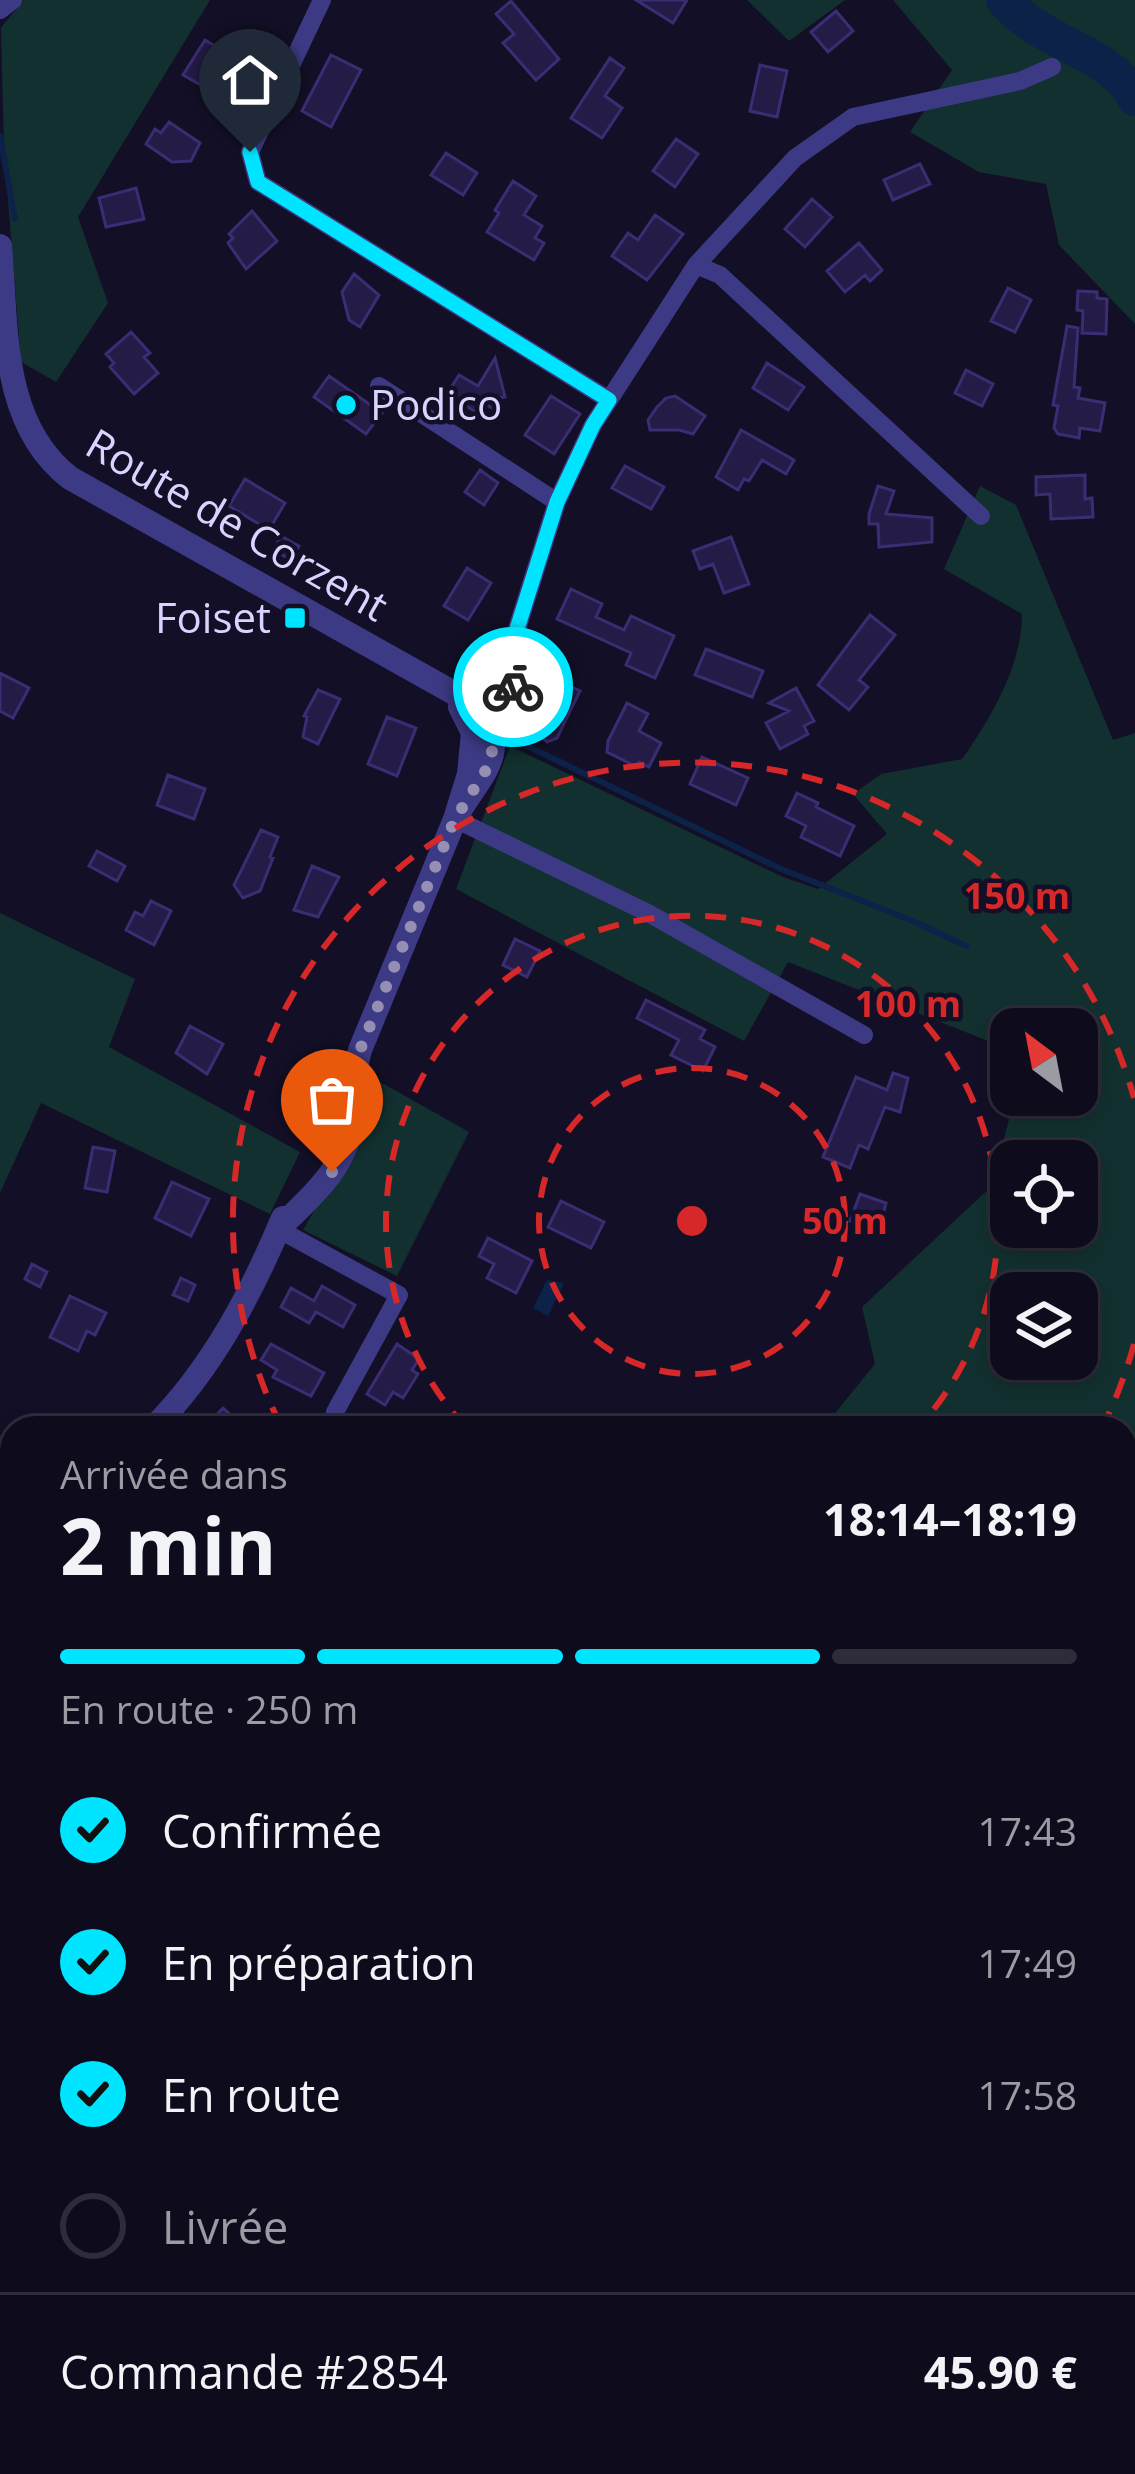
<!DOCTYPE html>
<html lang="fr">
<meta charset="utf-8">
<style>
body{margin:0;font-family:"Open Sans",sans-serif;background:#1c1929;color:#f1f3f6;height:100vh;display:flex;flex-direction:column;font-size:45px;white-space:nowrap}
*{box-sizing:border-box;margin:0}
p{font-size:39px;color:#9b9ba3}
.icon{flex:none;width:66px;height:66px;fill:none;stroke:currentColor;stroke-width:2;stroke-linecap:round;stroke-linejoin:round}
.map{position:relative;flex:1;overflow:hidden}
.side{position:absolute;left:0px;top:1416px;width:1137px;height:1059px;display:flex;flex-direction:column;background:#0e0b1c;border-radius:36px 36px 0 0;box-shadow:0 6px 18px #0003,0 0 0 3px #2e2b3b}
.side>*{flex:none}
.needle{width:78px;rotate:328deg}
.controls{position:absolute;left:990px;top:1008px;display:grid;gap:24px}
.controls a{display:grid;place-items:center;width:108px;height:108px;border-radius:24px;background:#0e0b1c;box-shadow:0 6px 18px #0003,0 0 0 3px #2e2b3b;font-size:60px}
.pin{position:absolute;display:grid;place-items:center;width:102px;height:102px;color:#fff;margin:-123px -51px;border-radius:50% 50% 50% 0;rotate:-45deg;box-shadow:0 0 12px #0007}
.pin .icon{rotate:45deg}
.courier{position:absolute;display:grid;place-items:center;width:120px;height:120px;margin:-60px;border:9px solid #00e5ff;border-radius:50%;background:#fff;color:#222;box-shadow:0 3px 15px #0007}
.overview em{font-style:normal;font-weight:700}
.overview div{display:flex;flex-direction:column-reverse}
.overview{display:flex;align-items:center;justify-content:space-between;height:204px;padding:0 60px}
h1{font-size:78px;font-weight:700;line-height:90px}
.bar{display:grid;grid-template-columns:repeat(4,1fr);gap:18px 12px;align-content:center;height:144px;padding:0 60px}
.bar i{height:15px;border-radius:9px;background:#2e2b3b}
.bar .on{background:#00e5ff}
.bar p{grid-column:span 4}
.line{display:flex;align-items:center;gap:30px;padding:0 60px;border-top:3px solid #2e2b3b}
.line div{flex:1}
ol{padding:0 60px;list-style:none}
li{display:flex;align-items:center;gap:36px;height:132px}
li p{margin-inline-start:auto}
li .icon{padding:12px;border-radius:50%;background:#00e5ff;color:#111;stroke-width:4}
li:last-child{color:#9b9ba3}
li i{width:66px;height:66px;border:6px solid #2e2b3b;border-radius:50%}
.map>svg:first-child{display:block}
.green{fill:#12302f;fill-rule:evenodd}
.water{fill:#0c2248}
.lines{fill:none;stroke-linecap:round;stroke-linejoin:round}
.stream{stroke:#0c2248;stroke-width:6}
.river{stroke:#0c2248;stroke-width:36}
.building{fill:#241b47;stroke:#3b2d73;stroke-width:3}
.minor{stroke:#3d3a85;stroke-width:18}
.tertiary{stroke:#3d3a85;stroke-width:24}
.done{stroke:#948fb3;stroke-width:12;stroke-dasharray:0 21.6}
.route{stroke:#00e5ff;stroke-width:15}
.ring{fill:none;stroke:#d62828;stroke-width:6;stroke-dasharray:21 15}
.poi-dot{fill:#00e5ff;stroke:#130f26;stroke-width:4.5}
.labels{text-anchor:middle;stroke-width:9;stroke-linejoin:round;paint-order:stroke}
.poi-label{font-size:42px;fill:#d9d4ff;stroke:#130f26;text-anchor:start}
.street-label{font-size:42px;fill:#d9d4ff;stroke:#130f26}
.centre{fill:#d62828;stroke:#130f26;stroke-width:6}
.ring-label{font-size:36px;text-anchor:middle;font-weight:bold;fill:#d62828;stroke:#130f26;stroke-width:9;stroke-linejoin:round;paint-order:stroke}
</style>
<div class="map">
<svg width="1135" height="2474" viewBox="0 0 1135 2474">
<rect width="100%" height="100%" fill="#130f26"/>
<path class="green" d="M23 0H210L78 217 108 303 56 382 21 362 4 150 1 28Z
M747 0H845L789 41Z
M893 0H1135V324L1059 245 1046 184 979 172 910 132 952 70Z
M980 486 1016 505 1113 740 1135 733V1867L1125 1900V1428H823L875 1364 862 1307 992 1186 1015 1095H1077V1029H1011V1050L788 962 744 1041 456 889 510 746 783 877 818 889 887 834 853 794 881 774 962 759C991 718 1022 665 1022 614L944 569ZM1011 1161H1077V1227H1011ZM1011 1293H1077V1359H1011Z
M0 913 135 979 109 1047 300 1152 270 1214 41 1103 0 1193Z
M368 1075 469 1132 397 1276 303 1230 318 1204Z
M1125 1951 1135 1954V2103L1125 2102Z
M0 2048 12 2066V2463H385L380 2474H0Z
M406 2463H715L717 2474H413Z"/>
<path class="water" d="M547 1280 564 1283 548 1316 533 1308Z"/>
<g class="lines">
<path class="stream" d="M0 136 15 219
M519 742 781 869 913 921 966 946"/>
<path class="river" d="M1004 0C1039 43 1114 53 1135 98"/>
</g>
<path class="building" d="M636 0H687L673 23Z
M511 1 559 59 536 80 503 43 514 34 496 14Z
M836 11 853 31 828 52 811 32Z
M205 40 235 58 239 51 261 64 253 79 231 66 219 85 208 89 183 75Z
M331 55 361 70 331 127 302 111Z
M610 58 624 68 605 96 622 108 602 138 571 118Z
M760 65 787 71 777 117 750 111Z
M169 122 200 143 191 161 172 162 146 144 155 129 161 133Z
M676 139 698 154 675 187 653 171Z
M446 153 477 173 463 195 431 175Z
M920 164 930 184 893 200 884 180Z
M513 181 536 196 524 215 542 226 535 238 544 243 534 260 487 232 499 213 495 210Z
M136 188 144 219 106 227 99 198Z
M812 199 832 217 805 247 785 229Z
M252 211 277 241 246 269 228 243 233 238 229 234Z
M655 215 683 234 647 280 612 256 628 233 638 240Z
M859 243 882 270 870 281 865 275 845 292 827 271Z
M354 274 379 295 360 327 349 320 342 292Z
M1008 288 1031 300 1015 332 991 321Z
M1078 291 1097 292V298L1107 299 1106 334 1082 333 1083 311 1077 310Z
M1067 326 1078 328 1074 387 1080 388 1078 398 1105 403 1100 431 1080 428 1079 438 1058 434 1054 428 1058 406 1053 405Z
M131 332 150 353 144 357 158 373 134 394 110 367 114 363 106 354Z
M495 358 505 397 498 398 492 408 485 404 479 414 447 394 459 375 478 386Z
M767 363 804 387 788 410 753 388Z
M966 370 993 384 982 406 955 393Z
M329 376 382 413 366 434 314 397Z
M551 396 580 414 554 454 525 435Z
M675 396 705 416 693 434 679 430H650L648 420 657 407 666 398Z
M741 430 794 460 786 474 762 460 749 481 744 479 738 490 716 477Z
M625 466 664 487 651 509 612 488Z
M480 470 498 483 484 505 465 492Z
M1085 475V499L1092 498 1093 517 1051 519 1050 494 1036 495V477Z
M245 479 285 503 269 530 229 506Z
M878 486 894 491 886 514 932 518V542L879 547 878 524H869V514Z
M281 536 299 546 291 560 273 550Z
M731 537 749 584 724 593 713 564 700 569 693 551Z
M467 568 491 583 468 620 444 606Z
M571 589 602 604 596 617 624 630 631 616 674 636 655 678 626 665 631 653 557 619Z
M870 615 895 635 859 680 868 687 849 710 818 685Z
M706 649 763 671 752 697 695 675Z
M0 673 29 688 13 718 0 711Z
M555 679 580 691 557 738 547 742 529 725 541 696 546 698Z
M796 688 814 721 804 726 808 734 780 749 766 723 789 711 769 703Z
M318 690 340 699 318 744 303 737 307 717 304 716Z
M627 703 648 714 639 731 661 743 649 767 639 762 637 767 607 752 608 741Z
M387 717 416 728 397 776 368 764Z
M702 757 748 778 736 805 690 784Z
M168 775 205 789 194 819 157 805Z
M797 793 818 803 816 807 854 826 840 856 801 837 806 826 786 816Z
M261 830 278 837 270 857 273 858 260 891 243 898 234 885Z
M97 851 125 866 117 881 89 866Z
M312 866 339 877 318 917 294 910Z
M151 901 171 911 154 945 126 930 135 912 143 916Z
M515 939 540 951 527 977 503 965Z
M646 1000 705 1030 700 1039 715 1047 703 1071 671 1055 679 1040 637 1018Z
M190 1026 223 1044 207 1074 176 1053Z
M893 1073 908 1078 900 1112 885 1107 868 1149 859 1145 850 1168 823 1157 856 1077 887 1090Z
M93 1147 115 1151 107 1192 85 1188Z
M172 1182 209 1199 191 1236 155 1218Z
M860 1194 886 1203 883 1215 871 1220 869 1228 850 1221Z
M561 1201 604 1222 591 1248 548 1227Z
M488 1238 532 1261 516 1293 487 1278 494 1264 479 1256Z
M32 1264 47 1272 40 1287 25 1279Z
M181 1278 195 1285 188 1301 173 1295Z
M322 1286 355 1305 343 1327 316 1312 309 1323 281 1307 291 1288 314 1301Z
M70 1296 106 1313 95 1335 87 1331 78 1351 50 1337Z
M271 1344 324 1373 311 1396 273 1377 277 1370 261 1360Z
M397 1344 419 1359 412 1370 418 1374 403 1398 393 1392 385 1405 367 1394Z
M223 1408 245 1428H204Z"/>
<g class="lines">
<path class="minor" d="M322 0 250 152 258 182 609 400
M0 10 13 0
M696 265 720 275 981 516
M379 386 557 502
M475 722 497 709 513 689 511 648 557 502 593 425 696 265 795 158 853 117 1020 81 1052 67
M455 819 648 913 864 1035
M278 1229 399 1295 335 1412
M0 1796 12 1803
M1125 2264 1135 2245
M937 2463 943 2474
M1027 2474 1031 2463"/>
<path class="tertiary" d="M0 246C7 326 0 424 70 478L470 702C519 749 478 776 455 819
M278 1229C310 1198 349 1166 352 1118 354 1093 353 1075 360 1050L455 819 469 774 473 733 460 707
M153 1428C212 1369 251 1294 283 1218
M0 1566 12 1555"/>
</g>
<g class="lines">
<path class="done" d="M332 1172C356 1127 347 1097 360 1050L455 819 491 762 493 741 484 718 502 705 513 687"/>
<path class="route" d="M250 152 258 182 609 400 593 425 557 502 511 648 513 687"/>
</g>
<g class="ring">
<circle cx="692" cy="1221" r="153"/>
<path d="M466 1428A306 306 0 1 1 918 1428"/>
<path d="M1134 1344A459 459 0 0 1 1103 1426M281 1426A459 459 0 1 1 1134 1098"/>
</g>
<g class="poi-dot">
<circle cx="346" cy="405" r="12"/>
<rect x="283" y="606" width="24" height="24" rx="6"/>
</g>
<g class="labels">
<g class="poi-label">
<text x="370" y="420">Podico</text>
<text x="271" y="633" text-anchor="end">Foiset</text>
</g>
<g class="street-label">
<text transform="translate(237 525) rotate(30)" y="15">Route de Corzent</text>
</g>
</g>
<circle cx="692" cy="1221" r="18" class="centre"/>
<g class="ring-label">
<text x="1017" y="909">150 m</text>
<text x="908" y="1017">100 m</text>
<text x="845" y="1234">50 m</text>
</g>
</svg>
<div class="controls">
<a><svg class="needle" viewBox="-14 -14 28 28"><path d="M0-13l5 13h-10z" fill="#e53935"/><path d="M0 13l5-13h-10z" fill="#9b9ba3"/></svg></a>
<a><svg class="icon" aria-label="locate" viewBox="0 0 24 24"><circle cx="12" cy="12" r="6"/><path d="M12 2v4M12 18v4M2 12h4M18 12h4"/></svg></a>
<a><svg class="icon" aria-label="layers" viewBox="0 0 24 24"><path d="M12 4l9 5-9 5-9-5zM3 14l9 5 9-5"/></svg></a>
</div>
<div class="pin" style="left:332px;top:1172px;background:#ea580c"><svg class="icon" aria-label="bag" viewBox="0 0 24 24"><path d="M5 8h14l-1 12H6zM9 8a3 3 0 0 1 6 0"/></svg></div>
<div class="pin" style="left:250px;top:152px;background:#1f2937"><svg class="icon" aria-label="home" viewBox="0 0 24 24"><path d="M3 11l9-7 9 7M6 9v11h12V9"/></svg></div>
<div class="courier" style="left:513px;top:687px"><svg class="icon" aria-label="bike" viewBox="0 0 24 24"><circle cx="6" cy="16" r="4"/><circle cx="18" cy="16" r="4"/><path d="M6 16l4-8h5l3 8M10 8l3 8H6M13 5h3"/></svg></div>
<section class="side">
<div class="overview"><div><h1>2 min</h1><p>Arrivée dans</p></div><em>18:14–18:19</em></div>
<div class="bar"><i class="on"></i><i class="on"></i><i class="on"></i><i></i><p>En route · 250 m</p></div>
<ol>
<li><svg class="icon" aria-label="check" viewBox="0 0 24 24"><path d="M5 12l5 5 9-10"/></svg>Confirmée<p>17:43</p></li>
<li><svg class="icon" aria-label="check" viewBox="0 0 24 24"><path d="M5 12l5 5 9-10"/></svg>En préparation<p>17:49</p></li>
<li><svg class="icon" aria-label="check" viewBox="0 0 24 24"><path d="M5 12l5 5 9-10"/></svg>En route<p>17:58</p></li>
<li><i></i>Livrée</li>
</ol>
<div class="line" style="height:156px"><div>Commande #2854</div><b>45.90 €</b></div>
</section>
</div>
